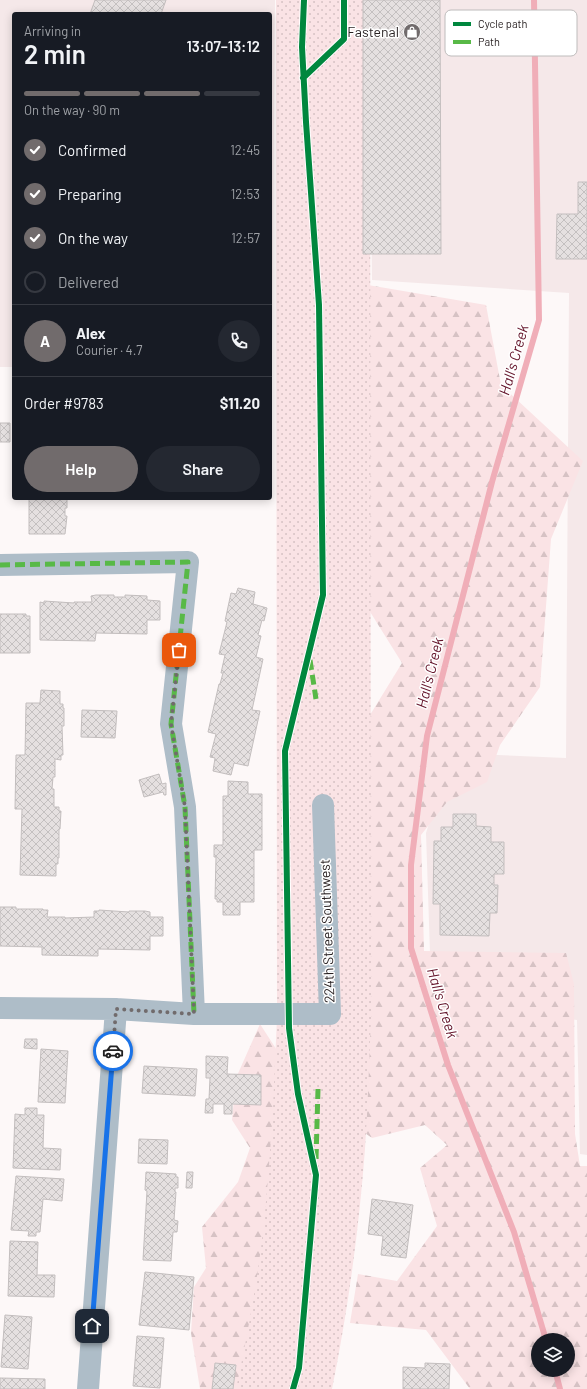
<!DOCTYPE html>
<meta charset="utf-8">
<style>
body{margin:0;font-family:Barlow,sans-serif;background:#242831;color:#f1f3f6;height:100vh;display:flex;flex-direction:column;font-size:15px;white-space:nowrap}
*{box-sizing:border-box;margin:0}
p{font-size:13px;color:#9ea1a6}
.icon{flex:none;width:22px;height:22px;fill:none;stroke:currentColor;stroke-width:2;stroke-linecap:round;stroke-linejoin:round}
.map{position:relative;flex:1;overflow:hidden}
.sheet{position:absolute;left:12px;top:12px;width:260px;height:488px;display:flex;flex-direction:column;background:#171b24;border-radius:4px;box-shadow:0 2px 10px #0003}
.sheet>*{flex:none}
.tools{position:absolute;left:531px;top:1333px;display:grid;gap:8px}
.tools a{display:grid;place-items:center;width:44px;height:44px;border-radius:50%;background:#171b24;box-shadow:0 2px 10px #0003;font-size:20px}
.pin{position:absolute;display:grid;place-items:center;width:34px;height:34px;color:#fff;margin:-17px;border-radius:8px;box-shadow:0 2px 6px #0006}
.courier{position:absolute;display:grid;place-items:center;width:40px;height:40px;margin:-20px;border:3px solid #1a73e8;border-radius:50%;background:#fff;color:#222;box-shadow:0 1px 5px #0007}
.overview em{font-style:normal;font-weight:600}
.overview div{display:flex;flex-direction:column-reverse}
.overview{display:flex;align-items:center;justify-content:space-between;height:68px;padding:0 12px}
h1{font-size:26px;font-weight:600;line-height:30px}
.bar{display:grid;grid-template-columns:repeat(4,1fr);gap:6px 4px;align-content:center;height:48px;padding:0 12px}
.bar i{height:5px;border-radius:3px;background:#363941}
.bar .active{background:#716b6c}
.bar p{grid-column:span 4}
.line{display:flex;align-items:center;gap:10px;padding:0 12px;border-top:1px solid #363941}
.line div{flex:1}
.round{display:grid;place-items:center;flex:none;width:42px;height:42px;border-radius:21px;background:#242831}
ol{padding:0 12px;list-style:none}
li{display:flex;align-items:center;gap:12px;height:44px}
li p{margin-inline-start:auto}
li .icon{padding:4px;border-radius:50%;background:#716b6c;color:#fff;stroke-width:4}
li:last-child{color:#9ea1a6}
li i{width:22px;height:22px;border:2px solid #363941;border-radius:50%}
.primary-button{display:flex;gap:8px;margin-top:auto;padding:8px 12px}
.primary-button a{flex:1;height:46px;border-radius:24px;background:#716b6c;color:#fff;font-size:16px;font-weight:600;line-height:46px;text-align:center}
.primary-button a+a{background:#242831;color:#f1f3f6}
.map>svg:first-child{display:block}
.built{fill:#f5e8e9}
.forest{fill:url(#forest-firs);fill-rule:evenodd}
.park{fill:url(#park-dots)}
.lines{fill:none;stroke-linecap:round;stroke-linejoin:round}
.stream{stroke:#f0aeb8;stroke-width:6}
.building{fill:url(#building-cross-hatch);stroke:#c3bebe}
.street{stroke:#aebdc8;stroke-width:22}
.quiet{stroke:#58b947;stroke-width:5;stroke-dasharray:10 5;stroke-linecap:butt}
.cycleway-casing{stroke:#fff;stroke-width:8}
.cycleway{stroke:#00873e;stroke-width:6}
.done{stroke:#716b6c;stroke-width:4;stroke-dasharray:0 7.2}
.route{stroke:#1a73e8;stroke-width:5}
.labels{text-anchor:middle;stroke-width:3;stroke-linejoin:round;paint-order:stroke}
.poi-label{font-size:14px;fill:#261f20;stroke:#fff;text-anchor:end}
.street-label{font-size:14px;fill:#261f20;stroke:#fff}
.water-label{font-size:15px;font-style:italic;fill:#64142a;stroke:#fff}
.key{fill:#fff;stroke:#bebcbc;stroke-width:1}
.key-label{font-size:11px;fill:#261f20}
</style>
<div class="map">
<svg width="587" height="1389" viewBox="0 0 587 1389">
<defs>
<pattern id="forest-firs" width="22" height="20" patternUnits="userSpaceOnUse"><rect width="22" height="20" fill="#fae3e5"/><path d="M5 1l3.5 6h-7zM16 11l3.5 6h-7z" fill="#d6c2c4"/></pattern>
<pattern id="park-dots" width="8" height="8" patternUnits="userSpaceOnUse"><rect width="8" height="8" fill="#fae3e5"/><path d="M2 2h.1M6 6h.1" fill="none" stroke="#d6c2c4" stroke-width="1.8" stroke-linecap="round"/></pattern>
<pattern id="building-cross-hatch" width="8" height="8" patternUnits="userSpaceOnUse"><rect width="8" height="8" fill="#e5e0e0"/><path d="M0 0l8 8M0 8l8-8" fill="none" stroke="#c4c0c0"/></pattern>
</defs>
<rect width="100%" height="100%" fill="#fdf8f8"/>
<path class="built" d="M0 0H275L272 359 270 360V14H14V367H0Z
M369 0H587V1155L580 1154 577 1020 447 1004 430 953 426 833 451 753 566 758 569 293 372 280Z"/>
<path class="forest" d="M356 283 486 305 501 385 583 461 551 539 540 687 500 745 487 782 447 802 421 835 424 951 566 953 574 984 575 1134 580 1166H587V1389H470L426 1330 350 1323 358 1274 397 1281 437 1226 420 1168 447 1145 425 1125 372 1138 355 1126 354 741 402 663 349 578ZM538 1340H568V1370H538Z
M260 1024 282 1058 249 1389H200L191 1333 194 1287 206 1268 202 1227 238 1182 250 1148 232 1120 236 1078Z"/>
<path class="park" d="M276 0H370L371 1018C369 1062 368 1105 365 1149 359 1229 348 1310 332 1389H236C247 1337 257 1284 263 1231 271 1160 274 1088 277 1017Z"/>
<g class="lines">
<path class="stream" d="M534 0 539 320 492 482 427 736 411 865V948L448 1065 514 1232 546 1340
M555 1370 560 1389"/>
</g>
<path class="building" d="M95 0H166L161 14H90Z
M363 0H440L441 254H363Z
M578 182H587V259H556L557 214H578Z
M0 423H10V442H0Z
M29 498H67V508H65V516H67L65 534H29Z
M238 588 255 592 253 604 267 608 264 621 262 620 258 635 261 636 256 657 263 659 252 710 260 711 248 766 234 763 231 775 213 771 215 758 210 757 216 734 208 732 219 684H220L223 673H221L225 655 219 654 227 622 225 621 231 593 236 594Z
M96 595H114V597H125V595L147 596V600L160 601V620H147V634L96 633 95 641 40 640V602L44 603V601L74 603V602H92L91 596Z
M0 614H26V616H30V653H0Z
M41 690 60 691V704H63V708H64V726H62L63 755H61V760L55 759V777H53L52 789H54V807H59V811H61L60 829H59V858H58V864H56V876L20 875 22 809H15L16 755H25L26 703H40Z
M82 710 117 711 115 738 81 737Z
M159 774 162 784 166 783V795H164L163 792 144 797 139 780Z
M228 781 248 782V794H262V850H254V902H240V915H223V902H217V899H215L216 857H214V845H223V796H228Z
M453 814H476V826L491 827V842H504V874H494V885H498L497 913H490L489 936 440 935V904H433L434 841H441V827H453Z
M0 907H16V909H43V910H48L47 917H65V918L94 917V911H99V910L129 912V911H145L150 912V917H163V936H150V950L98 949V956L42 955V947L0 946Z
M25 1039H37V1049L24 1048Z
M41 1049 68 1051 65 1103 38 1102Z
M206 1056 228 1057 227 1074 261 1075V1105L232 1104V1114H224V1104H213V1113H205L206 1099H209L210 1078H206Z
M144 1066 197 1069 195 1096 142 1093Z
M25 1108H37V1115H44L43 1148 61 1149 60 1170 13 1168 15 1114 25 1115Z
M139 1139 168 1140 167 1164 138 1163Z
M146 1172 176 1174V1177H178V1188H175V1192H176L174 1220 178 1221 177 1232H173L171 1261 143 1260 147 1191 145 1190Z
M187 1172H193L192 1188H186Z
M16 1176 64 1179 62 1201 43 1199 40 1232H36V1236H28L29 1231 11 1230Z
M372 1199 413 1205 406 1258 381 1255 383 1236 368 1234Z
M10 1241 38 1242 37 1275H55L54 1297 8 1296Z
M145 1272 194 1277 189 1330 139 1325Z
M5 1315 32 1317 28 1369 1 1367Z
M137 1336 164 1338 160 1388 133 1386Z
M215 1363 236 1365 233 1389H212Z
M425 1363 450 1364 449 1389H403V1367L425 1368Z
M0 1378 45 1379V1389H0Z"/>
<g class="lines">
<path class="street" d="M0 565 188 562 171 724 185 807 194 1014
M0 1008 116 1009 194 1014H330L323 805
M88 1389 116 1009"/>
<path class="quiet" d="M0 565 188 562 171 724 185 807 194 1014
M310 660 316 699
M316 1159 318 1089"/>
<g class="cycleway-casing">
<path id="cycleway" d="M303 78 344 39V0
M293 1389 299 1368 316 1175 298 1094 289 1028 285 751 323 595 319 305 306 122 302 47 304 0"/>
</g>
<use href="#cycleway" class="cycleway"/>
</g>
<g class="lines">
<path class="done" d="M113 1051 116 1009 194 1014 185 807 171 724 179 650"/>
<path class="route" d="M92 1326 113 1051"/>
</g>
<defs>
<g id="shop-disc" transform="scale(0.9)"><circle r="9.5" fill="#716b6c" stroke="#fff"/><path d="M-5-2.5h2.3a2.7 3.5 0 0 1 5.4 0H5L5.5 6h-11ZM-1.5-2.5h3a1.5 2.3 0 0 0-3 0Z" fill="#fff"/></g>
</defs>
<g fill-rule="evenodd">
<use href="#shop-disc" x="412" y="32"/>
</g>
<g class="labels">
<g class="poi-label">
<text x="399" y="37">Fastenal</text>
</g>
<g class="street-label">
<text transform="translate(327 931) rotate(-92)" y="5">224th Street Southwest</text>
</g>
<g class="water-label">
<text transform="translate(514 360) rotate(-74)" y="5">Hall's Creek</text>
<text transform="translate(430 673) rotate(-76)" y="5">Hall's Creek</text>
<text transform="translate(442 1003) rotate(73)" y="5">Hall's Creek</text>
</g>
</g>
<rect x="445" y="10" width="132" height="46" rx="6" class="key"/>
<rect x="453" y="22" width="18" height="4" fill="#00873e"/>
<rect x="453" y="40" width="18" height="4" fill="#58b947"/>
<g class="key-label">
<text x="478" y="28">Cycle path</text>
<text x="478" y="46">Path</text>
</g>
</svg>
<div class="tools">
<a><svg class="icon" aria-label="layers" viewBox="0 0 24 24"><path d="M12 4l9 5-9 5-9-5zM3 14l9 5 9-5"/></svg></a>
</div>
<div class="pin" style="left:179px;top:650px;background:#ea580c"><svg class="icon" aria-label="bag" viewBox="0 0 24 24"><path d="M5 8h14l-1 12H6zM9 8a3 3 0 0 1 6 0"/></svg></div>
<div class="pin" style="left:92px;top:1326px;background:#1f2937"><svg class="icon" aria-label="home" viewBox="0 0 24 24"><path d="M3 11l9-7 9 7M6 9v11h12V9"/></svg></div>
<div class="courier" style="left:113px;top:1051px"><svg class="icon" aria-label="car" viewBox="0 0 24 24"><path d="M5 17H2v-5l4-1 3-4h7l3 4 3 1v5h-3M9 17h6M6 11h13"/><circle cx="7" cy="17" r="2"/><circle cx="17" cy="17" r="2"/></svg></div>
<section class="sheet">
<div class="overview"><div><h1>2 min</h1><p>Arriving in</p></div><em>13:07–13:12</em></div>
<div class="bar"><i class="active"></i><i class="active"></i><i class="active"></i><i></i><p>On the way · 90 m</p></div>
<ol>
<li><svg class="icon" aria-label="check" viewBox="0 0 24 24"><path d="M5 12l5 5 9-10"/></svg>Confirmed<p>12:45</p></li>
<li><svg class="icon" aria-label="check" viewBox="0 0 24 24"><path d="M5 12l5 5 9-10"/></svg>Preparing<p>12:53</p></li>
<li><svg class="icon" aria-label="check" viewBox="0 0 24 24"><path d="M5 12l5 5 9-10"/></svg>On the way<p>12:57</p></li>
<li><i></i>Delivered</li>
</ol>
<div class="line" style="height:72px"><b class="round" style="background:#716b6c;color:#fff">A</b><div><b>Alex</b><p>Courier · 4.7</p></div><a class="round"><svg class="icon" aria-label="phone" viewBox="0 0 24 24"><path d="M5 4h4l2 5-3 2q2 4 5 5l2-3 5 2v4C11 20 4 13 5 4z"/></svg></a></div>
<div class="line" style="height:52px"><div>Order #9783</div><b>$11.20</b></div>
<div class="primary-button"><a>Help</a><a>Share</a></div>
</section>
</div>
